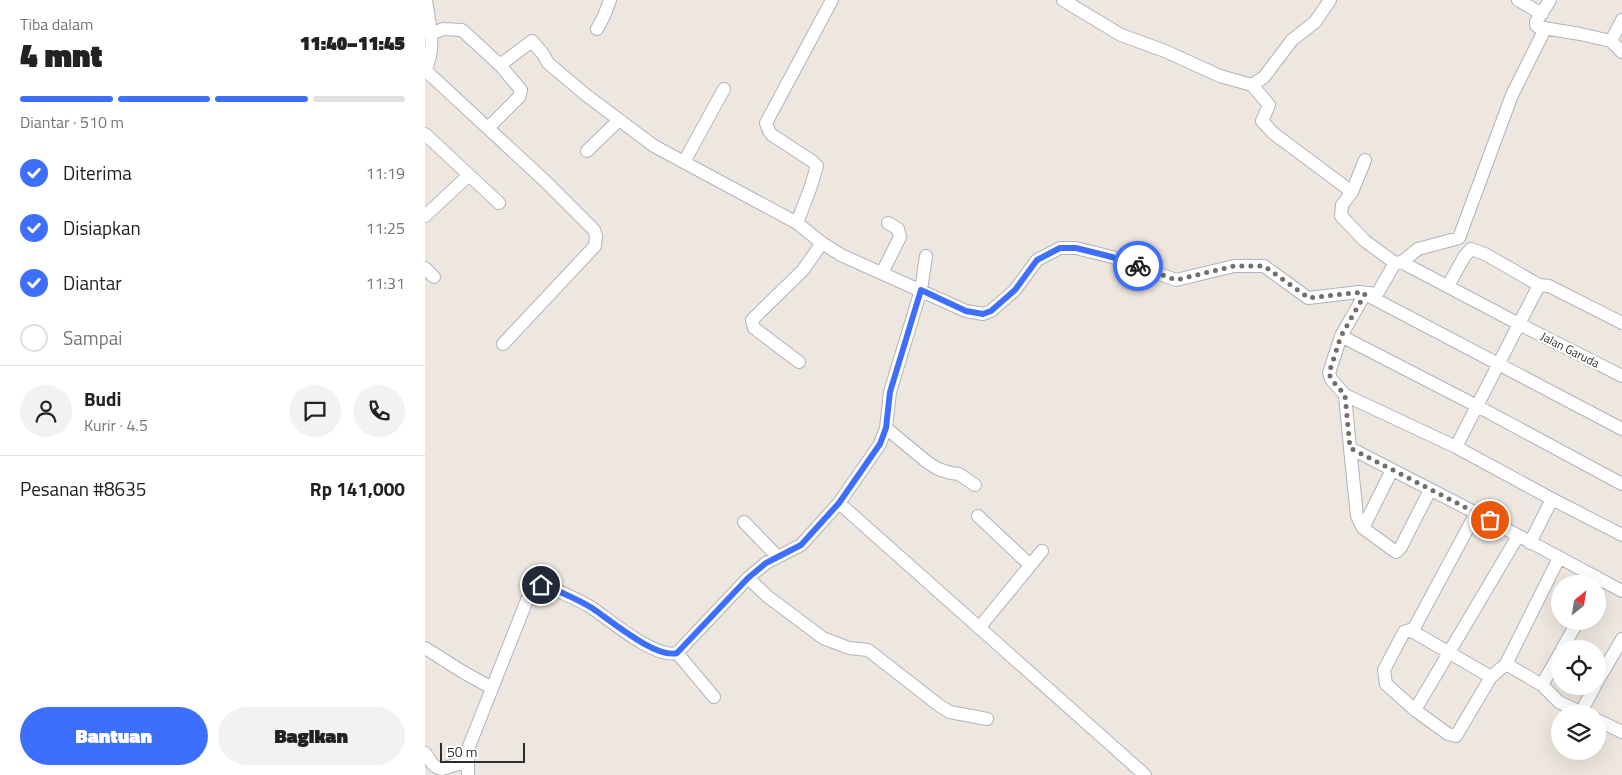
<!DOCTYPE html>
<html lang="id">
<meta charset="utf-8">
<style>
body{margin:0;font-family:"Titillium Web",sans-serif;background:#f2f2f2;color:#222;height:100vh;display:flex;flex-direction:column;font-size:19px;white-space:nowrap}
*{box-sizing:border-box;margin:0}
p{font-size:16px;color:#767676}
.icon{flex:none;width:28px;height:28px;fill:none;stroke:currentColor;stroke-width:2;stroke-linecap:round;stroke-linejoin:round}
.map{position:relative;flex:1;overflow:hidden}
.sheet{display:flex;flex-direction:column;background:#fff;width:425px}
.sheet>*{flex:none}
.needle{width:32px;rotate:30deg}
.buttons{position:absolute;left:1126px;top:575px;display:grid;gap:10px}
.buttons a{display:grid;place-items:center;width:55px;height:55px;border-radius:50%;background:#fff;box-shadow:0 5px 20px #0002;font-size:25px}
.scale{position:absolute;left:15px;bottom:12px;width:85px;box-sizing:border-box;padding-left:5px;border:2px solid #2d2d2d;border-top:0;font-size:14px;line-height:18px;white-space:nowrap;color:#2d2d2d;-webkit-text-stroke:4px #fff;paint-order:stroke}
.pin{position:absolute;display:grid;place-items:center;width:42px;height:42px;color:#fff;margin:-21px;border:2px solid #fff;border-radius:50%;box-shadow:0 1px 5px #0007}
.courier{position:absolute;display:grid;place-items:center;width:50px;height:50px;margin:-25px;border:4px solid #3e6efc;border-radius:50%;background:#fff;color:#222;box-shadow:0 1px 6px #0007}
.headline em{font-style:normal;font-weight:800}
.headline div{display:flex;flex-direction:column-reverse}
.headline{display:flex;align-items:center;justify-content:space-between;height:85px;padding:0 20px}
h1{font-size:32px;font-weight:800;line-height:38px}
.bar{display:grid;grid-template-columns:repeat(4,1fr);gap:8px 5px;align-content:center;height:60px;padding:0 20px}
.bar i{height:6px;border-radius:4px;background:#e0e0e0}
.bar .active{background:#3e6efc}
.bar p{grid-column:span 4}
.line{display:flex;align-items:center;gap:12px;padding:0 20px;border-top:1px solid #e0e0e0}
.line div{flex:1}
.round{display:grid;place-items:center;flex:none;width:52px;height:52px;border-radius:26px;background:#f2f2f2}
ol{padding:0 20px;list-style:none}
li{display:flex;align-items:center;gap:15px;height:55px}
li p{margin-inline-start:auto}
li .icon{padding:5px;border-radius:50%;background:#3e6efc;color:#fff;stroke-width:4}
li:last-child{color:#767676}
li i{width:28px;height:28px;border:2px solid #e0e0e0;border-radius:50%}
.cta{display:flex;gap:10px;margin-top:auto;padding:10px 20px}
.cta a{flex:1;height:58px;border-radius:30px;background:#3e6efc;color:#fff;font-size:20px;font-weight:800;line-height:58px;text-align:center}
.cta a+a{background:#f2f2f2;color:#222}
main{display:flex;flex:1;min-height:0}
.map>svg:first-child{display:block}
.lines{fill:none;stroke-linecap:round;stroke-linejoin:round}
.street-casing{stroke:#afb3bd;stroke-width:14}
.street{stroke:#fff;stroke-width:12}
.done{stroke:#716e6b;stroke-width:5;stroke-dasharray:0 9}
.route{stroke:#3e6efc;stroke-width:6}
.labels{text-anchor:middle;stroke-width:4.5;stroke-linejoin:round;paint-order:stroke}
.street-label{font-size:12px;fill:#2d2d2d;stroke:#fff}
</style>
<main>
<section class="sheet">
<div class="headline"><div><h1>4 mnt</h1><p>Tiba dalam</p></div><em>11:40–11:45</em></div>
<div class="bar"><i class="active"></i><i class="active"></i><i class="active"></i><i></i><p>Diantar · 510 m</p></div>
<ol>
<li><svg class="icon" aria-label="check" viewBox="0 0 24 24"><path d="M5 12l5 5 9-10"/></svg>Diterima<p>11:19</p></li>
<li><svg class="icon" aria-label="check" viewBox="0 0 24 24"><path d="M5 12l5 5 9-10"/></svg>Disiapkan<p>11:25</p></li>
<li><svg class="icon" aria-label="check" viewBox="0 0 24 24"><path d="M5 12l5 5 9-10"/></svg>Diantar<p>11:31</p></li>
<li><i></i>Sampai</li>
</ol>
<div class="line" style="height:90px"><a class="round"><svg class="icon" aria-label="person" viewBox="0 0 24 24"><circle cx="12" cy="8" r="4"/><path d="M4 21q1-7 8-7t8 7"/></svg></a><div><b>Budi</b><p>Kurir · 4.5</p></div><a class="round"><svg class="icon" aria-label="chat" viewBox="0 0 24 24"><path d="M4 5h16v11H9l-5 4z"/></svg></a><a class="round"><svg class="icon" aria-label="phone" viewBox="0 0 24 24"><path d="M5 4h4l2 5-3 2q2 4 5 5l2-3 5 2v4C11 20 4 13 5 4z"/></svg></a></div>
<div class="line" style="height:65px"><div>Pesanan #8635</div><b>Rp 141,000</b></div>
<div class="cta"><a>Bantuan</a><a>Bagikan</a></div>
</section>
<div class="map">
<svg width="1197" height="775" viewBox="0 0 1197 775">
<rect width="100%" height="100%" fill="#eee7df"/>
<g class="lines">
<g class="street-casing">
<path id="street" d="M638 0 696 35 740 51 795 76 827 85 844 105 837 121 848 133 927 192
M1093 0 1117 14
M1125 0 1111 22V25L1113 27 1155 34 1186 41 1197 52
M172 29 179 16 185 0
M6 34 18 29 37 30 75 65 107 41 118 54 123 63 161 95 229 146 372 223 397 243 416 255 541 311 558 314 566 311 590 290 612 260 635 248H651L687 257 751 280 809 266H839L883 298 934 292 952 294 970 263
M1186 41 1197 20
M0 70 120 181 169 230 171 236 170 246 78 344
M0 70C12 48 4 23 1 0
M827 85 839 77 867 40 890 22 905 0
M63 128 94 97 96 90 75 65
M0 134 74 203
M162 151 194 120
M940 160 927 192 917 205 916 216 940 241 970 263 977 262 982 265 1094 324 1197 376
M259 162 299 89
M0 216 44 175
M372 223 385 189 392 166 387 161 347 135 344 131 341 123 407 0
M977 262 993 249 1034 238 1087 95 1120 29
M0 268 9 277
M457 273 475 237 473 229 463 223
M1023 286 1039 257 1046 249 1060 254 1114 285 1124 286 1197 323
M940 294 916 336 904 373 906 379 920 395 1031 447 1127 499 1197 535
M940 294 1197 429
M916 336 1052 406 1197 484
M374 362 329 328 327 320 378 270 397 243
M920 395 925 448 1051 513 1197 591
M461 428 502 462 513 469 526 473 534 474 550 485
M1031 447 1114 285
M925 448 932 516 938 528 971 552 976 547 1005 490
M414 503 720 775
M553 516 605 565
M319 522 353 557
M938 528 967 470
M1105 543 1127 499
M323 578 342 596 398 638 424 648 443 650 515 706 525 712 562 719
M554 628 617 551
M987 632 1051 513
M0 648 38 672 67 688
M1137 649 1153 621
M252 653 289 697
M1081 664 1134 558
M1066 677 1031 736 1023 734 990 710 961 684 959 670 979 632 985 630 1066 677 1081 664 1117 685 1134 702 1159 714
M1172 682 1197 639
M1117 685 1135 653
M990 710 1093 536
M1156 712 1170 686
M1172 720 1197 732
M0 753C6 760 7 768 17 769L43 761
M43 775V749L106 590 116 585H121C136 593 153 599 167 608 185 620 230 659 252 653L323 578 341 563 376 545 414 503 455 444 461 428 465 392 496 290 501 256"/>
</g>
<use href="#street" class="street"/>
</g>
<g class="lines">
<path class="done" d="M713 266 751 280 809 266H839L884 298 938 292 940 294 916 336 904 373 906 379 920 395 925 448 1065 520"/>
<path class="route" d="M116 585H121C136 593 153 599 167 608 185 620 231 659 252 653L323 578 341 563 376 545 414 503 455 444 461 428 465 392 496 290 541 311 558 314 566 311 590 290 612 260 635 248H651L687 257 713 266"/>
</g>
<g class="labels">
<g class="street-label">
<text transform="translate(1145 350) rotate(27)" y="4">Jalan Garuda</text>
</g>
</g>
</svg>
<div class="buttons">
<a><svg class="needle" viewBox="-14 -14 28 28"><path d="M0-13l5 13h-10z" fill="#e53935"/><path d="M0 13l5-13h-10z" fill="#767676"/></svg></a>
<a><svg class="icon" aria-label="locate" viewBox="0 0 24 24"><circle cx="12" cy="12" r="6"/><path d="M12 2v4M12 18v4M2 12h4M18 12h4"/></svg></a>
<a><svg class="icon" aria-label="layers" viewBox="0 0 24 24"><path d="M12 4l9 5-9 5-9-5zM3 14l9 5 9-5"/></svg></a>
</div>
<div class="scale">50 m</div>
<div class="pin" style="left:1065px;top:520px;background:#ea580c"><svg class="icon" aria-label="bag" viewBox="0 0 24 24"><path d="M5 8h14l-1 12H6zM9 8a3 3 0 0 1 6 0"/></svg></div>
<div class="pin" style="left:116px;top:585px;background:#1f2937"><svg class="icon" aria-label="home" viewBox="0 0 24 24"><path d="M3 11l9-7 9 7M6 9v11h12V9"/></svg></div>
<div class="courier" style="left:713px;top:266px"><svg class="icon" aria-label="bike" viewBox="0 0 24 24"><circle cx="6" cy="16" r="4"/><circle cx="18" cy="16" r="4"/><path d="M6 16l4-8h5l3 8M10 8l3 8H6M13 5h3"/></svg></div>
</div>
</main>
